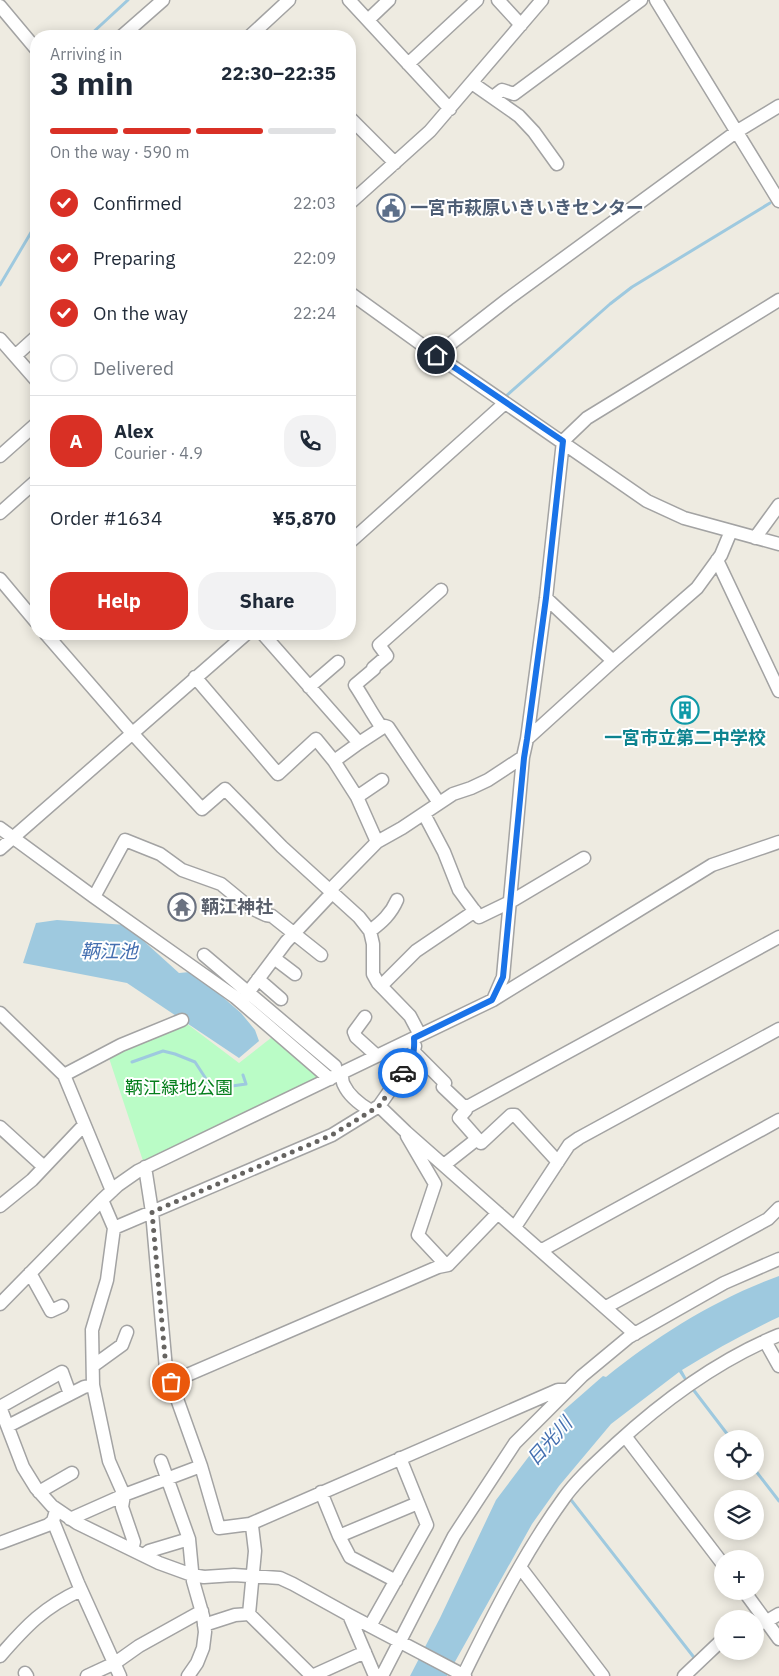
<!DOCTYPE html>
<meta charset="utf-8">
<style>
body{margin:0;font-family:"IBM Plex Sans","Noto Sans JP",sans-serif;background:#f2f2f3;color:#1f2937;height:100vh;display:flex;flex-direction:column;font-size:19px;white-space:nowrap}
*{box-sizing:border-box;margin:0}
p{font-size:16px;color:#747a83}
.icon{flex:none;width:28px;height:28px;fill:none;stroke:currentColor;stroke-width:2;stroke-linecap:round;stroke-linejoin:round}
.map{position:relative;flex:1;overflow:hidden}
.panel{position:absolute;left:30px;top:30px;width:326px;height:610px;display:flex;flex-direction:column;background:#fff;border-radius:20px;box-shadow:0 2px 12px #0003}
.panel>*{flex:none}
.fabs{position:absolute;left:714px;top:1430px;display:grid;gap:10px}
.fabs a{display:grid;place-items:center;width:50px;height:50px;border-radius:50%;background:#fff;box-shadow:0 2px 12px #0003;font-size:25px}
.pin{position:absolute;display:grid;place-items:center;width:42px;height:42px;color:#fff;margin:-21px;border:2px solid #fff;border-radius:50%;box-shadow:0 1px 5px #0007}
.courier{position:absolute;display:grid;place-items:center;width:50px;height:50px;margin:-25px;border:4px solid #1a73e8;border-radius:50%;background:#fff;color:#222;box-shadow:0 1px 6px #0007}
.headline em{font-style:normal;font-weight:700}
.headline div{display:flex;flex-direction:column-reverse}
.headline{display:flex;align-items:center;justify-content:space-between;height:85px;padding:0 20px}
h1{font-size:32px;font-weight:700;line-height:38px}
.bar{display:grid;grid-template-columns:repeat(4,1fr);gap:8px 5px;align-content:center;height:60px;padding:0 20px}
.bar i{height:6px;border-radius:4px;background:#e0e1e3}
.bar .selected{background:#d93025}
.bar p{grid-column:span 4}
.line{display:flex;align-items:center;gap:12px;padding:0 20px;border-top:1px solid #e0e1e3}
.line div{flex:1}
.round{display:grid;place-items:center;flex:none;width:52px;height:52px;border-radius:20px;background:#f2f2f3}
ol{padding:0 20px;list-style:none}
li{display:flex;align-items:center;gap:15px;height:55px}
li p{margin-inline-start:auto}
li .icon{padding:5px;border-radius:50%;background:#d93025;color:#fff;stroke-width:4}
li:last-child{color:#747a83}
li i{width:28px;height:28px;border:2px solid #e0e1e3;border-radius:50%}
.cta{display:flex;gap:10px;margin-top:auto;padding:10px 20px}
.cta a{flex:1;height:58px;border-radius:20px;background:#d93025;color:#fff;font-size:20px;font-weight:700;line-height:58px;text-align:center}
.cta a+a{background:#f2f2f3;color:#1f2937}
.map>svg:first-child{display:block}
.park{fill:#bafcc6}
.water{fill:#9ec9df}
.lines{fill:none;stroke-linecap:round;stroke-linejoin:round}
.stream{stroke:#9ec9df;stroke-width:3}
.minor-casing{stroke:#a3a3a3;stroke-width:15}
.minor{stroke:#fff;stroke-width:12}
.done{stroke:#666461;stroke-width:5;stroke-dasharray:0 9}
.route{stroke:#1a73e8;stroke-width:6}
.labels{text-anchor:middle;stroke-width:4;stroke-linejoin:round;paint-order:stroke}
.service-label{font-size:18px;font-weight:bold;fill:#4e5e75;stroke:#fff;text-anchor:start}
.culture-label{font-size:18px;font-weight:bold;fill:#0d838f;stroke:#fff}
.worship-label{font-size:18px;font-weight:bold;fill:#5b616d;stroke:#fff;text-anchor:start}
.park-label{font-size:18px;fill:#057f1c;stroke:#fff}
.water-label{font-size:19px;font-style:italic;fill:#446fb0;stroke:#fff}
</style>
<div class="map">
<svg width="779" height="1676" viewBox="0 0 779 1676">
<rect width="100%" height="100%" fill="#eeebe1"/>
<path class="park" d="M182 1020 239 1063 276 1034 330 1079 145 1167 107 1052Z"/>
<path class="water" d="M57 920 126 925 179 973 190 972 217 992 241 1013 255 1030 259 1041 239 1058 127 983 23 963 36 923Z
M779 1276V1317C745 1333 714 1350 682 1370L687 1379 685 1381 679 1372 611 1424 559 1486 532 1524 447 1676H410L440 1618 496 1500 539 1443 560 1420 559 1417 563 1411 603 1376 606 1377C658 1335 716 1299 779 1276Z"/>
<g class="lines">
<path class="stream" d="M89 36 128 0
M0 285 36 224
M506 396 610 304 632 287 770 203
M132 1062 163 1051 175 1054 195 1062 210 1085 218 1088 246 1084 243 1075
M692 1388 731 1439
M755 1470 779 1501
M568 1496 696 1660"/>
<g class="minor-casing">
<path id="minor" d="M349 0 450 109
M498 0 521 25
M656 0 779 201
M0 6 36 49
M368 20 389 0
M122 36 163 0
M250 36 289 0
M408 64 477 0
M472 83 519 116 534 132 557 164
M493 97 502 90 514 94 641 0
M350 118 395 163
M350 203 430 131 542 0
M350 293 436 355 647 501 684 518 779 544
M0 339 36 380
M436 355 508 299 736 132 779 106
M15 356 36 337
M0 456 36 424
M0 513 36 481
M755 538 779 505
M350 542 505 403
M717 560 779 691
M0 579 36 622
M546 598 613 661
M46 634 132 733 202 809 225 789 282 847 359 917 370 931 373 944V974L378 983 410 1016 420 1035
M263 634 359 743 334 761 357 797 377 842
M195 677 278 774 316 739 334 761
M309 687 338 662
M382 728C372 714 365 700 355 685L374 669 373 668 387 656 379 645 441 590
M527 739 613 661 697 588 721 555 731 531
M359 743 385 726 388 727 439 803
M357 797 382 780
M424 814 444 852 459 890 479 917 510 902 584 858
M0 828 94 897 235 997 330 1079
M0 849 246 634
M330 890 377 842 402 828 453 794 471 788 488 780 523 757
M94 897 125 840 160 854 182 870 221 884 249 907 266 915 272 916 321 955
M370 931C382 922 391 914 397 900
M204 955 335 1066
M274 958 295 974
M258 979 281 999
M381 986 416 951 475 911
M244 998 286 942 332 893
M493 1000 503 977 523 757 527 739 546 598 563 441 587 418 779 300
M0 1013 64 1075 112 1191
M365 1017 354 1032 356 1037 377 1056
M414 1052 445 1083 443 1087 463 1106H469L779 937
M342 1073C342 1077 342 1082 344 1085 349 1096 361 1105 371 1111
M64 1075 121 1045 182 1020
M379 1106 406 1132 635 1334
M467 1106 466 1110 459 1118 481 1143 511 1115H515L558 1162
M0 1127 44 1167
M407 1136 435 1184 418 1235 446 1265
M444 1165 477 1139
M145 1167 152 1212 166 1369 171 1382 438 1267 448 1265 498 1213
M102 1200 114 1228 107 1280 92 1330 93 1385 109 1461 124 1495 201 1466
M0 1206 32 1180 84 1125
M515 1227 569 1145 579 1138 779 1029
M114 1228 332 1135 379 1106 412 1059 415 1046
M542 1250 779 1120
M30 1273 51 1311 62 1306
M0 1304 102 1200 118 1185 138 1171 493 1000 712 865 779 842
M606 1307 768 1219 779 1208
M765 1341 779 1366
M93 1366 122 1345 127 1332
M171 1382 201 1466 219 1528 250 1524 252 1526 255 1551 249 1614 312 1676
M0 1407 23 1467 36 1488 52 1506 77 1523 159 1563 192 1575 204 1577 234 1575 280 1578 293 1584 349 1615 465 1676
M0 1407 62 1372 70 1394
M8 1426 84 1387 93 1385
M625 1436 722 1563
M161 1461 189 1539 193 1581 203 1616 205 1632 203 1648 197 1663 188 1676
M39 1492 72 1473
M321 1492 339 1536 350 1557 396 1581
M124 1495 122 1507 134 1542 132 1549
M70 1519 124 1495
M53 1521 78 1583 120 1676
M250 1524 558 1390H568
M339 1536 418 1503
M0 1543 48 1525 53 1521 55 1514
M144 1555 149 1551 189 1539
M520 1567 603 1676
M744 1591 779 1639
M349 1615 375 1676
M204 1625 235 1615 249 1614
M755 1625 767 1621 779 1614
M370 1626 427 1525 400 1458
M0 1656C26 1626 44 1607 81 1590
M25 1673 27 1676
M87 1676 115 1663 139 1646 202 1611
M312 1676 365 1652
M382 1676 454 1536 515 1443 582 1376 629 1337 724 1283 779 1259
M463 1676C493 1615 524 1553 564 1498 578 1478 598 1461 616 1444 664 1400 718 1360 779 1335
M684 1676 722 1640"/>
</g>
<use href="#minor" class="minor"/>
</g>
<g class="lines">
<path class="done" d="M171 1382 166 1368 152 1212 332 1135 379 1106 403 1073"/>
<path class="route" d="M403 1073C412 1060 415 1055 414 1038L492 1000 503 977 524 758 527 739 546 598 563 441 436 355"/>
</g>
<defs>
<g id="civic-ring" transform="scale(1.4375)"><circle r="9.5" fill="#fff" stroke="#5c6f8a" stroke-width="1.5"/><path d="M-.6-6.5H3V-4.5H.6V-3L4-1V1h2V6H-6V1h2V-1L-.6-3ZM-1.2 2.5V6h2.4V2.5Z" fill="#5c6f8a"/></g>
<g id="building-ring" transform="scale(1.4375)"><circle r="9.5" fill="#fff" stroke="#0f9aa8" stroke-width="1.5"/><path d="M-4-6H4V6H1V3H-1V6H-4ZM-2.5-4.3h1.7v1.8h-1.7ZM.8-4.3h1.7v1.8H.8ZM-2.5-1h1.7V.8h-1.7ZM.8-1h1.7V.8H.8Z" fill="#0f9aa8"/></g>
<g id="temple-ring" transform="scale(1.4375)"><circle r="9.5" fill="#fff" stroke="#6b7280" stroke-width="1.5"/><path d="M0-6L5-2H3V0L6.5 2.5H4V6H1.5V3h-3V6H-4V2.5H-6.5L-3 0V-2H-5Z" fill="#6b7280"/></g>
</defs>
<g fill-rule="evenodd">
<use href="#civic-ring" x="391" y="208"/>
<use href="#building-ring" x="685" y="710"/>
<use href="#temple-ring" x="182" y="907"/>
</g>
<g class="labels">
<g class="service-label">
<text x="410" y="214">一宮市萩原いきいきセンター</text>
</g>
<g class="culture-label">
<text x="685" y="744">一宮市立第二中学校</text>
</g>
<g class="worship-label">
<text x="201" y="913">鞆江神社</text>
</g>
<g class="park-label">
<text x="179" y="1094">鞆江緑地公園</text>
</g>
<g class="water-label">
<text x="109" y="958">鞆江池</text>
<text transform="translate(549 1441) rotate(-48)" y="7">日光川</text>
</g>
</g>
</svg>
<div class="fabs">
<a><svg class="icon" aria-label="locate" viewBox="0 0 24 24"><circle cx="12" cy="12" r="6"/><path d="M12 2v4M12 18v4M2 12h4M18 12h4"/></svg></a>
<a><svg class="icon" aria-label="layers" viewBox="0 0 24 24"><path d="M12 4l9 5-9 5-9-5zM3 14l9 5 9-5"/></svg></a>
<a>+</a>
<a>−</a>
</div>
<div class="pin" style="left:171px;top:1382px;background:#ea580c"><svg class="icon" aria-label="bag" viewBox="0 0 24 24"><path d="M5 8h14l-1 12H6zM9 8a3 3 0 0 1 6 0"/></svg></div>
<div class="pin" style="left:436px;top:355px;background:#1f2937"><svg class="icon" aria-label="home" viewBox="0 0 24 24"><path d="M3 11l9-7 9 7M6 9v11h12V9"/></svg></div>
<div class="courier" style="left:403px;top:1073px"><svg class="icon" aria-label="car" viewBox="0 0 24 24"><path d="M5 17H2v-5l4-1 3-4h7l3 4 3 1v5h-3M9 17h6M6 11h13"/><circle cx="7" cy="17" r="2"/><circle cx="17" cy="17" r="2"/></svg></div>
<section class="panel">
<div class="headline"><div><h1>3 min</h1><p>Arriving in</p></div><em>22:30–22:35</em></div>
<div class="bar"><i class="selected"></i><i class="selected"></i><i class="selected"></i><i></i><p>On the way · 590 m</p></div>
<ol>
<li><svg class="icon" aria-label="check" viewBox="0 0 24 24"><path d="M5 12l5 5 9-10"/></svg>Confirmed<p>22:03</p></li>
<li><svg class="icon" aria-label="check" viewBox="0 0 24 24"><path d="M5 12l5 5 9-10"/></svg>Preparing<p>22:09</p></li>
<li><svg class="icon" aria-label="check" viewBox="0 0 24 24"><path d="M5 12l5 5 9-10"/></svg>On the way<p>22:24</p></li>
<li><i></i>Delivered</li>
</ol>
<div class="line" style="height:90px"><b class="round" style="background:#d93025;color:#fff">A</b><div><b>Alex</b><p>Courier · 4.9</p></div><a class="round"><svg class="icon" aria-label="phone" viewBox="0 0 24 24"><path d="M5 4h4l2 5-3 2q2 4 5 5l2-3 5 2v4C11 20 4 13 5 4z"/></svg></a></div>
<div class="line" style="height:65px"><div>Order #1634</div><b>¥5,870</b></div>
<div class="cta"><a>Help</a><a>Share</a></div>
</section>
</div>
